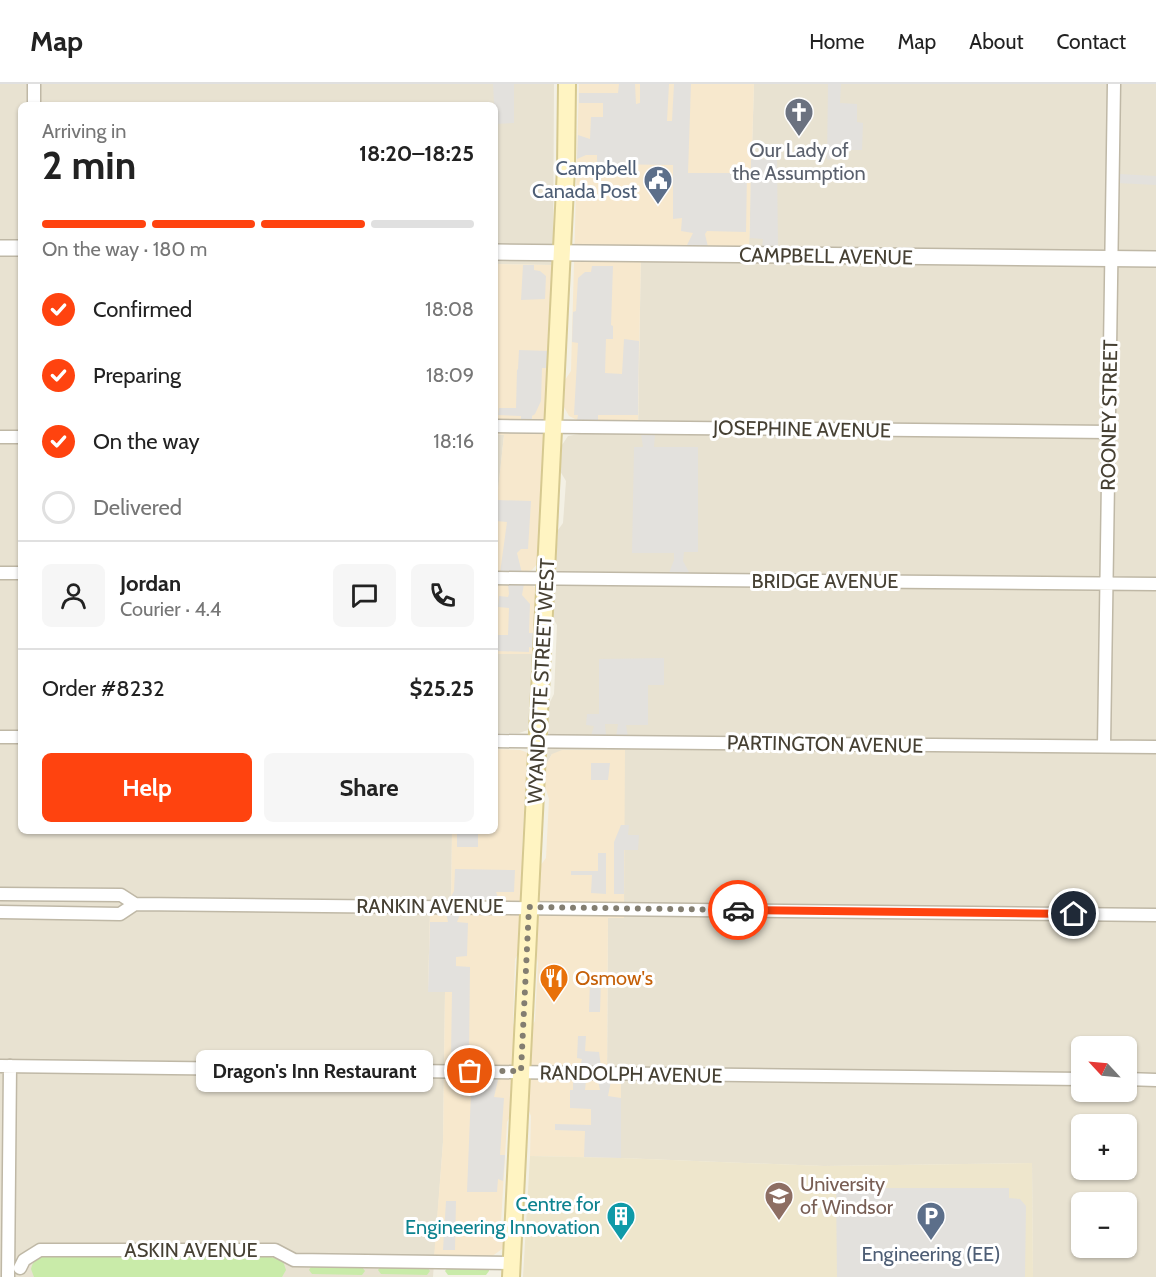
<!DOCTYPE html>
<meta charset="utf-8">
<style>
body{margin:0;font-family:Cabin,sans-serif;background:#f6f6f6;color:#222;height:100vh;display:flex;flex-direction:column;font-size:22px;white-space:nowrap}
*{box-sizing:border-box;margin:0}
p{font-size:20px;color:#767676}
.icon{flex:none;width:33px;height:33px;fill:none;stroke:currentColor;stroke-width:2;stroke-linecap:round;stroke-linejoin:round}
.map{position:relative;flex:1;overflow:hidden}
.drawer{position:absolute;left:18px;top:18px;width:480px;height:732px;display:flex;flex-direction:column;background:#fff;border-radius:9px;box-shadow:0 2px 4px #0004}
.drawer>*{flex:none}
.needle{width:39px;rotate:296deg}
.buttons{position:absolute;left:1071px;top:952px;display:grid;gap:12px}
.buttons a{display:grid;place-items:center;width:66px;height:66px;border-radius:9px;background:#fff;box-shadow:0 2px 4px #0004;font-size:30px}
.pin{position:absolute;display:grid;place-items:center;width:51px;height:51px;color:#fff;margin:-26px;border:3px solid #fff;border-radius:50%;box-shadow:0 2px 6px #0007}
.courier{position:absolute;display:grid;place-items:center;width:60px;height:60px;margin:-30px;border:4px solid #ff430f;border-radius:50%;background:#fff;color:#222;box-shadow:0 2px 8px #0007}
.bubble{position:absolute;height:42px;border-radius:9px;background:#fff;box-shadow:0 2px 4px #0004;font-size:20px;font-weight:800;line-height:42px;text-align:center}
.head em{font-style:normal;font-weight:800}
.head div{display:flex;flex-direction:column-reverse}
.head{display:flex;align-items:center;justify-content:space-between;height:102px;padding:0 24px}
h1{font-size:39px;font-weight:800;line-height:45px}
.bar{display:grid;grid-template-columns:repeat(4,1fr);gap:9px 6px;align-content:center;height:72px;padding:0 24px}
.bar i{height:8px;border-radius:4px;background:#e0e0e0}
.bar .selected{background:#ff430f}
.bar p{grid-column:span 4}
.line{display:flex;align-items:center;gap:15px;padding:0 24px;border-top:2px solid #e0e0e0}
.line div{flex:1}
.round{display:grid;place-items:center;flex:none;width:63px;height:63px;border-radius:9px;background:#f6f6f6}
ol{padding:0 24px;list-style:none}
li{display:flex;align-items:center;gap:18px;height:66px}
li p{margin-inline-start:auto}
li .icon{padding:6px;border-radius:50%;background:#ff430f;color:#fff;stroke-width:4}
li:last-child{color:#767676}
li i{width:33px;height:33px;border:3px solid #e0e0e0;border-radius:50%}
.primary-button{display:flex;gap:12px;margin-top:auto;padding:12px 24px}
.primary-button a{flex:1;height:69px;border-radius:9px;background:#ff430f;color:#fff;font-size:24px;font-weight:800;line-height:69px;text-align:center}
.primary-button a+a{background:#f6f6f6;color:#222}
header{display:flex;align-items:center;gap:36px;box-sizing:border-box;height:84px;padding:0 30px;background:#fff;border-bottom:2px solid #e0e0e0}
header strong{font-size:28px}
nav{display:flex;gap:33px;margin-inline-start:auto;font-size:21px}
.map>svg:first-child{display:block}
.residential{fill:#e8e2d1;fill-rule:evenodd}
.commercial{fill:#f7e8cd}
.education{fill:#eee6cc}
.green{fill:#c9eba9}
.parking{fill:#e3e1dd}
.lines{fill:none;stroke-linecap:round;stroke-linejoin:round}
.minor-casing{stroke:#bfb8a6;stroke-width:15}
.tertiary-casing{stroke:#bfb8a6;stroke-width:18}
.secondary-casing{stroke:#d6c990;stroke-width:20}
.minor{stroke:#fff;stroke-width:12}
.tertiary{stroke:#fff;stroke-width:15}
.secondary{stroke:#fff4c2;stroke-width:16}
.done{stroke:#837e71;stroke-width:6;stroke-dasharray:0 10.8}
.route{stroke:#ff430f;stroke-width:8}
.labels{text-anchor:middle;stroke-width:6;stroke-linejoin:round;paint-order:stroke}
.worship-label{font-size:20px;fill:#5b616d;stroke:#fff}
.service-label{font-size:20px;fill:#4e5e75;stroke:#fff;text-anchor:end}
.street-label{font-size:20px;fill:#464033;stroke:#fff}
.food-label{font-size:20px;fill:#c56008;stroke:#fff;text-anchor:start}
.education-label{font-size:20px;fill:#785e54;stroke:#fff;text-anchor:start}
.culture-label{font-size:20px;fill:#0d838f;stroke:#fff;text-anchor:end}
</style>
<header>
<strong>Map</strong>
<nav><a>Home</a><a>Map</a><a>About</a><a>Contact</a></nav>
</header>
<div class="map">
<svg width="1156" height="1193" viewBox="0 0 1156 1193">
<rect width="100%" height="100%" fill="#f3f0e4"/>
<path class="residential" d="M0 0H554L553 181 498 180 495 265V21H21V747H452L451 828 430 829 428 907 445 908 443 1058 433 1193H0Z
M754 0H1156V1193H1033L1032 1079 824 1082 621 1074V998L607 997 608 834 624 833V766L552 670 545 682 549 620 554 610 557 541 552 533 558 446 563 439 566 397 560 387 562 361 568 352 579 350 638 349 641 163H749ZM1082 963H1126V1008H1082ZM1082 1041H1126V1086H1082ZM1082 1119H1126V1164H1082Z
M495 350 504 351 497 416H495Z
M495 570H533L531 607 535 614 534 637 528 646 519 649H495Z"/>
<path class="commercial" d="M579 0H754L749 163H641L638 338 577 336 569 332 564 323 565 296 571 287Z
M497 180 553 181 547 387 542 394 539 447 544 453 538 479 532 486 522 489H495V416L497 415 504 351 495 350Z
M495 500H529L536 504 540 512 539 538 534 545 533 570H495Z
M495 665 520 666 526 668 531 675 530 701 525 707 522 768 526 777 520 867 515 875 513 939 516 948 512 1029 507 1038 501 1139 505 1148V1156L502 1165 491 1173H434L443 1058 445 908H428L430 829 451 828 452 747H495Z
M562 666H625L624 834H608L607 997H621V1074L530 1072 531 1032 527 1022 529 947 535 937 538 879 535 866 540 782 546 774 549 715 545 702V682L552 670Z"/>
<path class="education" d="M530 1072 621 1074 824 1082 1032 1079 1033 1193H523Z"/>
<path class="green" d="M43 1171 268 1172 283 1177 286 1186 282 1193H34L31 1185C33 1177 36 1175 43 1171Z
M312 1181 362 1183 365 1187 362 1191 312 1190 309 1186Z
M381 1182 427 1183 430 1187 427 1191 381 1190 378 1186Z
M448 1183 489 1184V1187L486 1191H448L445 1187Z"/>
<path class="parking" d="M493 0H514V39L495 40Z
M619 0H635L636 20 640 19V0H669L667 37H672L674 0H691L688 89H747L746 148 707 147 705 150 708 163H686L693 149 681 147 682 134 673 135V81L597 80V71H586L577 75 578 51 590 55 591 33H603V19H579V9H618Z
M828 0H841L840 19 857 20V38L863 39 862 66H834L831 68V76L827 75Z
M751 75H777L778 164 762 163 763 155 750 154Z
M1119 90 1156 92V101L1117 99Z
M523 181H534V186L540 187 546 192 545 215 521 216Z
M592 182H613L611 241 613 242V255H606L605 289 622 290 624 255 639 257 638 331H598V337L577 336 578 331H574L578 259 572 258 573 228 576 227 578 194 585 188H591Z
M519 266 550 267 549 284H542L541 317 535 330 532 332V337H521V332L498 331 499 324H516L517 286 518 285Z
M641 350H655L654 363H698V468H684L683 477 690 490 669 489 674 476V469H632L634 363H643Z
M497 416 531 417 528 465H521L517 469 522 489H500L507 438 496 437Z
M508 500H524L522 511 530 520 529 549H534V565L529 563V568L496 567 498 551H508L509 524 498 523 499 512 508 513 509 510Z
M664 574V601H648V641H626L628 653H616L618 640H605L606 652H591L594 642 586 641 587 630H599V575Z
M591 679H610L608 696H591Z
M621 741H629L628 751H639L638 766H624V810H614V758Z
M457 747H478V763H457Z
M598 769H606V810L591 809 592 791H571V787H598Z
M455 785 515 786 514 808H496L499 816H449L454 807Z
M446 828H461L457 838 468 839 467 872 456 873V882L470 883 469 971 451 970 452 908H428L430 838H448Z
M590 896H601L600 928H589Z
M578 952H586L585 967 599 968 601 983H580L582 975 577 974Z
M478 992H499L494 1013 504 1014 500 1071H505L503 1097 498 1095 497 1108H467L471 1008 482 1009Z
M573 996 586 997 585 1006H600L598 997H611L608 1012 621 1014V1074L584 1073 585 1047 555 1046V1040L591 1041V1025L570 1024V1006H573Z
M836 1104H1009V1114L1020 1115 1026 1122 1025 1193H837Z
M446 1117H456L455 1166H443Z"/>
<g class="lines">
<g class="minor-casing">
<path id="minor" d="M34 21V0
M495 342 1109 348
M0 353H21
M0 489H21
M495 494 1156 500
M0 653H21
M495 657 1156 663
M1104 662 1114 0
M0 810 121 811 135 820 1156 831
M0 828 120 830 135 820
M0 982 1082 995
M1126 995 1156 996
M20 1184 24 1176 40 1166H275L294 1176 512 1179
M8 1193 10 982"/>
</g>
<g class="tertiary-casing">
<path id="tertiary" d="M0 164H21
M495 168 1156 175"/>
</g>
<g class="secondary-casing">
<path id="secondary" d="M511 1193 566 84 567 0"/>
</g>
<use href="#minor" class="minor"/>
<use href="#tertiary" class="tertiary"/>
<use href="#secondary" class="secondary"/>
</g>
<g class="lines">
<path class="done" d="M470 987H521L529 823 738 826"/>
<path class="route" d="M738 826 1074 830"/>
</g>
<defs>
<g id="church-pin" transform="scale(1.5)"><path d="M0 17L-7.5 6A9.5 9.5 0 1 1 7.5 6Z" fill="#6b7280" stroke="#fff"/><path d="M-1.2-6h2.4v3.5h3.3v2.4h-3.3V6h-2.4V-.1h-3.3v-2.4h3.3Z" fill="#fff"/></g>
<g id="civic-pin" transform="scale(1.5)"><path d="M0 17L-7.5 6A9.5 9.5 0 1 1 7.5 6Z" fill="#5c6f8a" stroke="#fff"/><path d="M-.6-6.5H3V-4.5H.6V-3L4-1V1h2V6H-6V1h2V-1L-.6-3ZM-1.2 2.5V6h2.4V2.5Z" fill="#fff"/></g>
<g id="restaurant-pin" transform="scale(1.5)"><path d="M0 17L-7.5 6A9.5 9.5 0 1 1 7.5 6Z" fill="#e8710a" stroke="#fff"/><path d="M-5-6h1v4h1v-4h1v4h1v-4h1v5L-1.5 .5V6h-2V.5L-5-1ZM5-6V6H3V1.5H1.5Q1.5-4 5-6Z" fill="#fff"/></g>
<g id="university-pin" transform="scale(1.5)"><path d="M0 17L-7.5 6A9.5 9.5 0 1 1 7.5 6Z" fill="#8d6e63" stroke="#fff"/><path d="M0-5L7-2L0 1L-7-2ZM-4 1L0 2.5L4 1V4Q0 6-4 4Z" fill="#fff"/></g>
<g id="building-pin" transform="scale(1.5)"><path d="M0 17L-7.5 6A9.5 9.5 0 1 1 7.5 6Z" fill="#0f9aa8" stroke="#fff"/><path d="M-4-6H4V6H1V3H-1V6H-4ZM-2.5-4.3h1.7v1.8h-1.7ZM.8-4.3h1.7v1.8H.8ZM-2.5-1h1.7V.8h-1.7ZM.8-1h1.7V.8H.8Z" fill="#fff"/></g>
<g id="parking-pin" transform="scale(1.5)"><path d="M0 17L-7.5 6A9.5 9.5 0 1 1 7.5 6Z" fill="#5c6f8a" stroke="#fff"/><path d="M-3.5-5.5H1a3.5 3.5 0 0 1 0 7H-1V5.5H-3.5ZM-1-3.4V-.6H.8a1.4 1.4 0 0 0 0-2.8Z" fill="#fff"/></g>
</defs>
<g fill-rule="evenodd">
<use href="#church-pin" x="799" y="28"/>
<use href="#civic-pin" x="658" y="96"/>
<use href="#restaurant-pin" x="554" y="894"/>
<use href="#university-pin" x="779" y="1112"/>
<use href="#building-pin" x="621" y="1132"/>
<use href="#parking-pin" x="931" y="1132"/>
</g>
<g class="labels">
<g class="worship-label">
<text x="799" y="73">Our Lady of<tspan x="799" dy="23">the Assumption</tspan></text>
</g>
<g class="service-label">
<text x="637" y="91">Campbell<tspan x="637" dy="23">Canada Post</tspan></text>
<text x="931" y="1177" text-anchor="middle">Engineering (EE)</text>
</g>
<g class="street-label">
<text transform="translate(826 172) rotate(1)" y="7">CAMPBELL AVENUE</text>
<text transform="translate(1109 331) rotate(-89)" y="7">ROONEY STREET</text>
<text transform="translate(802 345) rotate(1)" y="7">JOSEPHINE AVENUE</text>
<text x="825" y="504">BRIDGE AVENUE</text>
<text transform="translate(541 597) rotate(-87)" y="7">WYANDOTTE STREET WEST</text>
<text transform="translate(825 660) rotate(1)" y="7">PARTINGTON AVENUE</text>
<text x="430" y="829">RANKIN AVENUE</text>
<text transform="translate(631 990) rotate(1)" y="7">RANDOLPH AVENUE</text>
<text x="191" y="1173">ASKIN AVENUE</text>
</g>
<g class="food-label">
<text x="575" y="901">Osmow's</text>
</g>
<g class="education-label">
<text x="800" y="1107">University<tspan x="800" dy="23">of Windsor</tspan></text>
</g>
<g class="culture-label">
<text x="600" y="1127">Centre for<tspan x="600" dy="23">Engineering Innovation</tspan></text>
</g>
</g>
</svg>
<div class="buttons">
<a><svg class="needle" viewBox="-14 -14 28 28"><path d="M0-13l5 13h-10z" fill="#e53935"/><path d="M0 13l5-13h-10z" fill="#767676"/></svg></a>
<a>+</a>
<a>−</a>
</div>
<div class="pin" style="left:470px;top:987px;background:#ea580c"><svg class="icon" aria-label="bag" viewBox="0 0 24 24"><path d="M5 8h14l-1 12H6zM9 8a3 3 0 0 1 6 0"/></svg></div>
<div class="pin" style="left:1074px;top:830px;background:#1f2937"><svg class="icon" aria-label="home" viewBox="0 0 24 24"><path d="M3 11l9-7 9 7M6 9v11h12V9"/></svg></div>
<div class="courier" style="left:738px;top:826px"><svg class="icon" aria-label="car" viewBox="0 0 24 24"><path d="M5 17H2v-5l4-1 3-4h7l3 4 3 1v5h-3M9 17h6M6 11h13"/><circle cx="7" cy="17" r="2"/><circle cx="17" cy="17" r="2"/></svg></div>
<div class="bubble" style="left:196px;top:966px;width:237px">Dragon's Inn Restaurant</div>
<section class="drawer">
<div class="head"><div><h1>2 min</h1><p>Arriving in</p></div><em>18:20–18:25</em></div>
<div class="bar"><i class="selected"></i><i class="selected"></i><i class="selected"></i><i></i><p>On the way · 180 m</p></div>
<ol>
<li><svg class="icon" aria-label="check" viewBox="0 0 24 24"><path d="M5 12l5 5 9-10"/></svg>Confirmed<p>18:08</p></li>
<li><svg class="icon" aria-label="check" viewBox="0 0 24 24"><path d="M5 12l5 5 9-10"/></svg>Preparing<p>18:09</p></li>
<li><svg class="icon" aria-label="check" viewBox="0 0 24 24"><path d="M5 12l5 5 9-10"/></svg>On the way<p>18:16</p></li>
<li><i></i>Delivered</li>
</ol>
<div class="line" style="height:108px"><a class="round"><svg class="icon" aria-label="person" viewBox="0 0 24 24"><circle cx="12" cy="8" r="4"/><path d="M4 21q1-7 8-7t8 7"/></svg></a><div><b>Jordan</b><p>Courier · 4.4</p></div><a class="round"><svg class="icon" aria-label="chat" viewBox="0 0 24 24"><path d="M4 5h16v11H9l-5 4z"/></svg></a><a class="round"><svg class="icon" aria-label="phone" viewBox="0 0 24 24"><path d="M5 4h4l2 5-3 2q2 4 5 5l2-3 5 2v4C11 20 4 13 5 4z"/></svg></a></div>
<div class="line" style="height:78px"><div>Order #8232</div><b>$25.25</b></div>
<div class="primary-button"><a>Help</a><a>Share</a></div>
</section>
</div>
